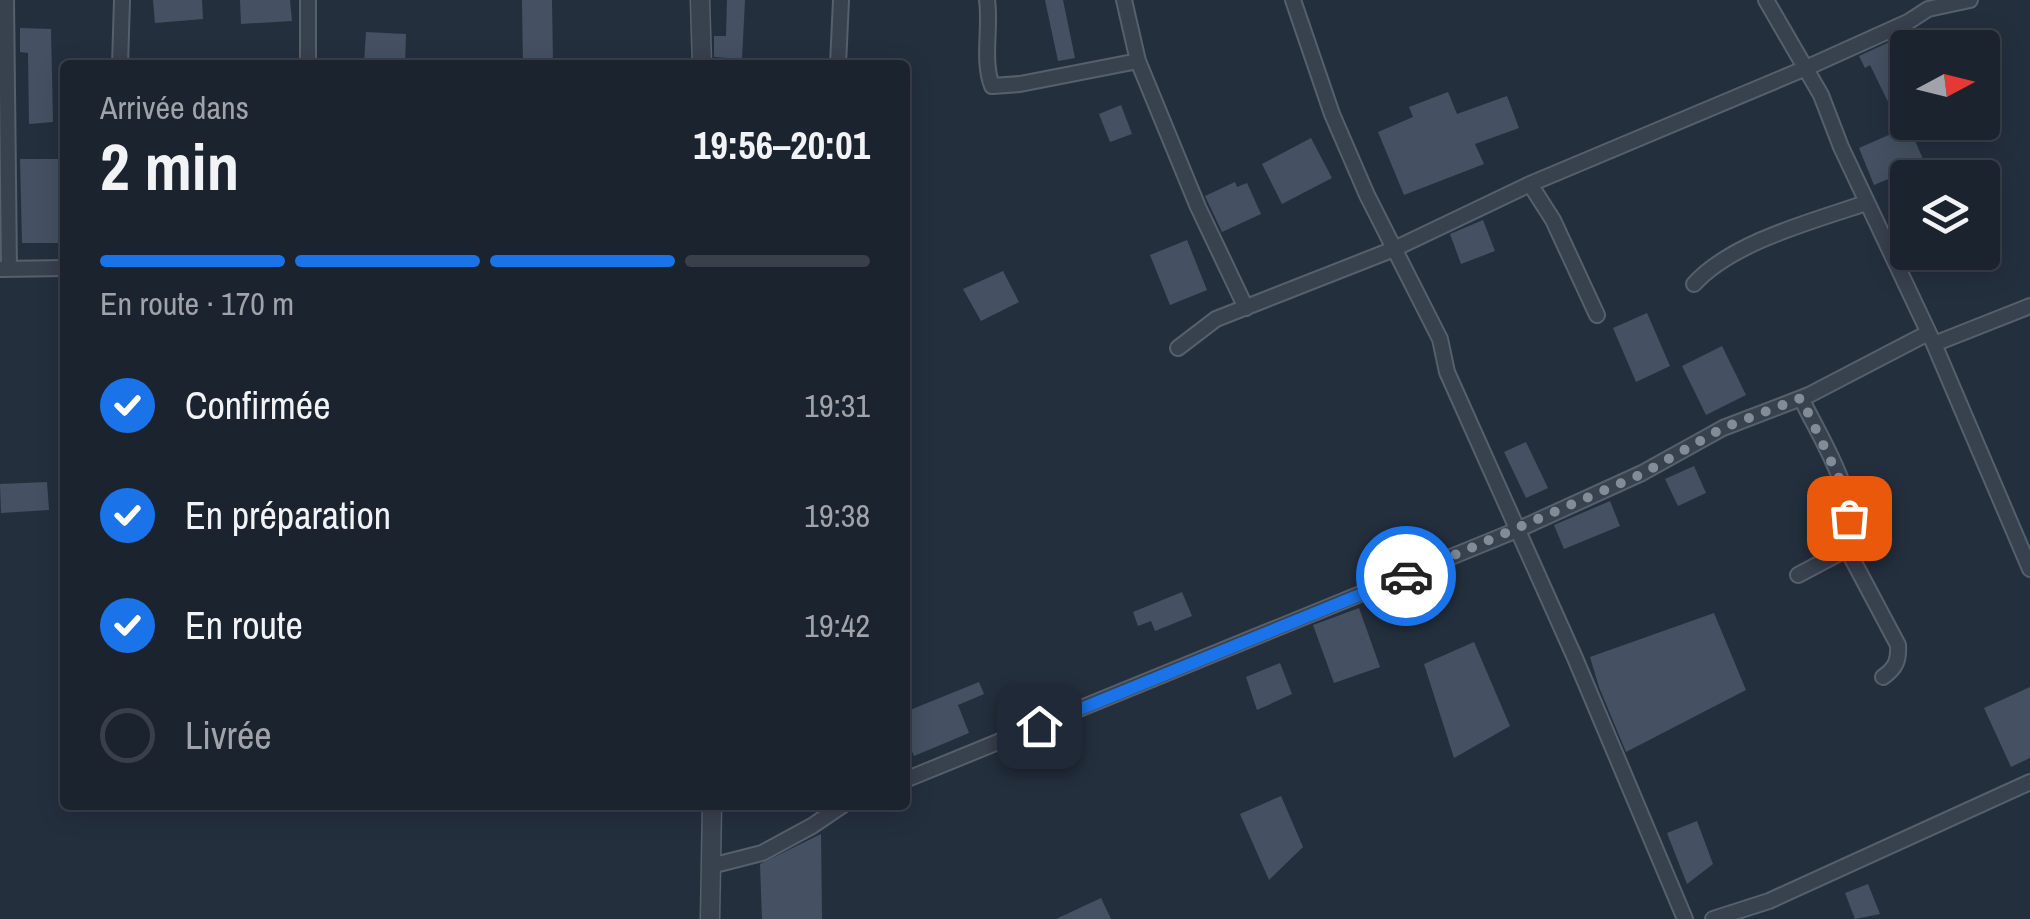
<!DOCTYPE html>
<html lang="fr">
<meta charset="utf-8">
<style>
body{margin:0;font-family:"Archivo Narrow",sans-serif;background:#282f3a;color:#f1f3f6;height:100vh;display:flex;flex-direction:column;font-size:38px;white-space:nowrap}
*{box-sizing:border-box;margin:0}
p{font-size:32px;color:#a0a4aa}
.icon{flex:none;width:55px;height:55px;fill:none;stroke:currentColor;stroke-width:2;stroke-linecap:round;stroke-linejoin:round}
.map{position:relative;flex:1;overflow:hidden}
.side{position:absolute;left:60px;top:60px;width:850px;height:750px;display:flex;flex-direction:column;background:#1b232e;border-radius:10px;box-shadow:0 5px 25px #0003,0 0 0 2px #39404a}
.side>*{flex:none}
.needle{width:65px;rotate:83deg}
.fabs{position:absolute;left:1890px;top:30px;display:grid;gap:20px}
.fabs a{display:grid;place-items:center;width:110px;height:110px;border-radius:10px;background:#1b232e;box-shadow:0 5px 25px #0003,0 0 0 2px #39404a;font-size:50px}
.pin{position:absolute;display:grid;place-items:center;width:85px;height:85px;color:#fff;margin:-42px;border-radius:20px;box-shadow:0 5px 15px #0006}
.courier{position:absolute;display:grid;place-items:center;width:100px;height:100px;margin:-50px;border:8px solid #1a73e8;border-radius:50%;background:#fff;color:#222;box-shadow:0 2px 12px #0007}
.overview em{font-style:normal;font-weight:700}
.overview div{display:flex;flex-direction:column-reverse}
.overview{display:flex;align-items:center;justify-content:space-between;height:170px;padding:0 40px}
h1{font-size:65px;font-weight:700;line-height:75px}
.bar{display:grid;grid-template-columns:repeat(4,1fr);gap:15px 10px;align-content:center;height:120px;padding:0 40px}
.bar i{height:12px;border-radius:8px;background:#39404a}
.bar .selected{background:#1a73e8}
.bar p{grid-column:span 4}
ol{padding:0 40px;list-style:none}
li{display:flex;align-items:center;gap:30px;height:110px}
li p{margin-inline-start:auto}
li .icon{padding:10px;border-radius:50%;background:#1a73e8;color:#fff;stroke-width:4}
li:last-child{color:#a0a4aa}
li i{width:55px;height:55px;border:5px solid #39404a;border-radius:50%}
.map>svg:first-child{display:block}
.building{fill:#455162}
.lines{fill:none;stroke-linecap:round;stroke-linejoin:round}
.minor-casing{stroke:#565f6c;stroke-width:18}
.tertiary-casing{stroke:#565f6c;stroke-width:21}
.minor{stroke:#38414e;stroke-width:14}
.tertiary{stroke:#38414e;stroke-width:18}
.done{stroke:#828b98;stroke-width:10;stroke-dasharray:0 18}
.route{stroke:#1a73e8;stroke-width:12}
</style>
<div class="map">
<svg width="2030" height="919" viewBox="0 0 2030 919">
<rect width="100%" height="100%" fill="#242f3e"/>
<path class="building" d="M153 0H202L203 19 155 23Z
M240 0H290L292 21 241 24Z
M522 0H552L553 65H523Z
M727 0H745L742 59 714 57V36H726Z
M1045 0H1063L1075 58 1058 61Z
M20 28 51 29 53 122 29 124 28 53 20 52Z
M366 32 406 34 405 65 364 64Z
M1896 39 1901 49 1893 53 1901 69 1897 71 1908 94V105L1893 112 1870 65 1865 68 1859 56Z
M1448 92 1457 114 1507 96 1519 128 1475 144 1484 164 1404 195 1378 132 1413 117 1409 107Z
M1121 105 1132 134 1110 142 1099 114Z
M1909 126 1925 164 1874 185 1859 148Z
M1311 138 1332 178 1282 204 1262 164Z
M20 159H65V243H22Z
M1235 182 1237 187 1247 183 1261 214 1222 232 1205 196Z
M1483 220 1495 251 1461 264 1450 234Z
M1187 240 1207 290 1170 305 1150 255Z
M1003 271 1019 302 981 321 963 289Z
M1647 313 1670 366 1636 382 1613 328Z
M1722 346 1746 395 1706 415 1682 366Z
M1526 442 1548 488 1526 498 1504 452Z
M1694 466 1706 493 1678 506 1665 479Z
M47 482 49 510 1 513 0 484Z
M1610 501 1620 526 1564 549 1554 525Z
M1182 592 1192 616 1155 631 1151 621 1138 626 1133 612Z
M1359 608 1380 667 1334 683 1313 625Z
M1714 613 1746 690 1626 752 1599 687 1590 657Z
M1474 642 1510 726 1454 758 1424 664Z
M1280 663 1292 694 1257 710 1246 677Z
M979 682 984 694 958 705 969 733 914 756 905 735V712Z
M2030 687V758L2011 767 1984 708Z
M1281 796 1303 847 1269 880 1240 814Z
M1697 821 1713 864 1687 884 1667 833Z
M821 834 822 919H762L760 864Z
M1868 884 1880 914 1855 919 1845 893Z
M1101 898 1111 919H1056Z"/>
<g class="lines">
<g class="minor-casing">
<path id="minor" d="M6 0 9 269
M987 0C991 28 982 60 992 86L1020 84 1138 61
M1124 0 1138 61 1198 207 1246 308
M1293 0 1332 114 1367 195 1440 339 1447 372 1575 658 1685 919
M1766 0 1821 95 1841 147 1934 344 2030 569
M120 65 122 0
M308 65V0
M838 65 841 0
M1530 184 1553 220 1597 315
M1 269 65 268
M1694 284C1732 242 1813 221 1866 203
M1934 344 2030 306
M1178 348 1216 319 1394 249 1530 184 1806 68 1908 22 1928 9 1970 0
M1801 398C1823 444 1861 497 1847 549L1898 645C1899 660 1896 668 1883 677
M1798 575 1847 549
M905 780 1517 530 1642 473 1723 428 1809 395 1928 333
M711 866 762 853 812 826 843 805
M1713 919 1769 901 2030 782"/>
</g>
<g class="tertiary-casing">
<path id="tertiary" d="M700 0 702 65
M710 919 712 805"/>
</g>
<use href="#minor" class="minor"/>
<use href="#tertiary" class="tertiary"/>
</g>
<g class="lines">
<path class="done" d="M1406 576 1642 474 1723 428 1801 398 1848 497 1849 518"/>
<path class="route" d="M1039 726 1406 576"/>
</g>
</svg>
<div class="fabs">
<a><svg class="needle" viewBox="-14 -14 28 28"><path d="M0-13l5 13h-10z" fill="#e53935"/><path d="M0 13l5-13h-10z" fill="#a0a4aa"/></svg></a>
<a><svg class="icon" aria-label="layers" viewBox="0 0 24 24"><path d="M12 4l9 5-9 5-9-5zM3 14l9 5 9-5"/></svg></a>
</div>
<div class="pin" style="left:1849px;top:518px;background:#ea580c"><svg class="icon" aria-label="bag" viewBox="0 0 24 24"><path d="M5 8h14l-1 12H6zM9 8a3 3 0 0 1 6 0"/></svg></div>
<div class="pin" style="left:1039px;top:726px;background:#1f2937"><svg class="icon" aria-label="home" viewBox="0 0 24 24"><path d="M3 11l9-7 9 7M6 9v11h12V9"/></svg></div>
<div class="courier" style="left:1406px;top:576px"><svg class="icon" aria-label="car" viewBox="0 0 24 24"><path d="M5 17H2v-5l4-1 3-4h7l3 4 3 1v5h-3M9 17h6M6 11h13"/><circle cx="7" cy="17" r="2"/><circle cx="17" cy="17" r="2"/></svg></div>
<section class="side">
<div class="overview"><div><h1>2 min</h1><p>Arrivée dans</p></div><em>19:56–20:01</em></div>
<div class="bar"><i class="selected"></i><i class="selected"></i><i class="selected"></i><i></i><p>En route · 170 m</p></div>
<ol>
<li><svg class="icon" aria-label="check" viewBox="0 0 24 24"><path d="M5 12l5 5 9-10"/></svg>Confirmée<p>19:31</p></li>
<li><svg class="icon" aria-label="check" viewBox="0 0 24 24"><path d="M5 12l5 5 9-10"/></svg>En préparation<p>19:38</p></li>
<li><svg class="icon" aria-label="check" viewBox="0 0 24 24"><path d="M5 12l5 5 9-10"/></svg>En route<p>19:42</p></li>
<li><i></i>Livrée</li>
</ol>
</section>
</div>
